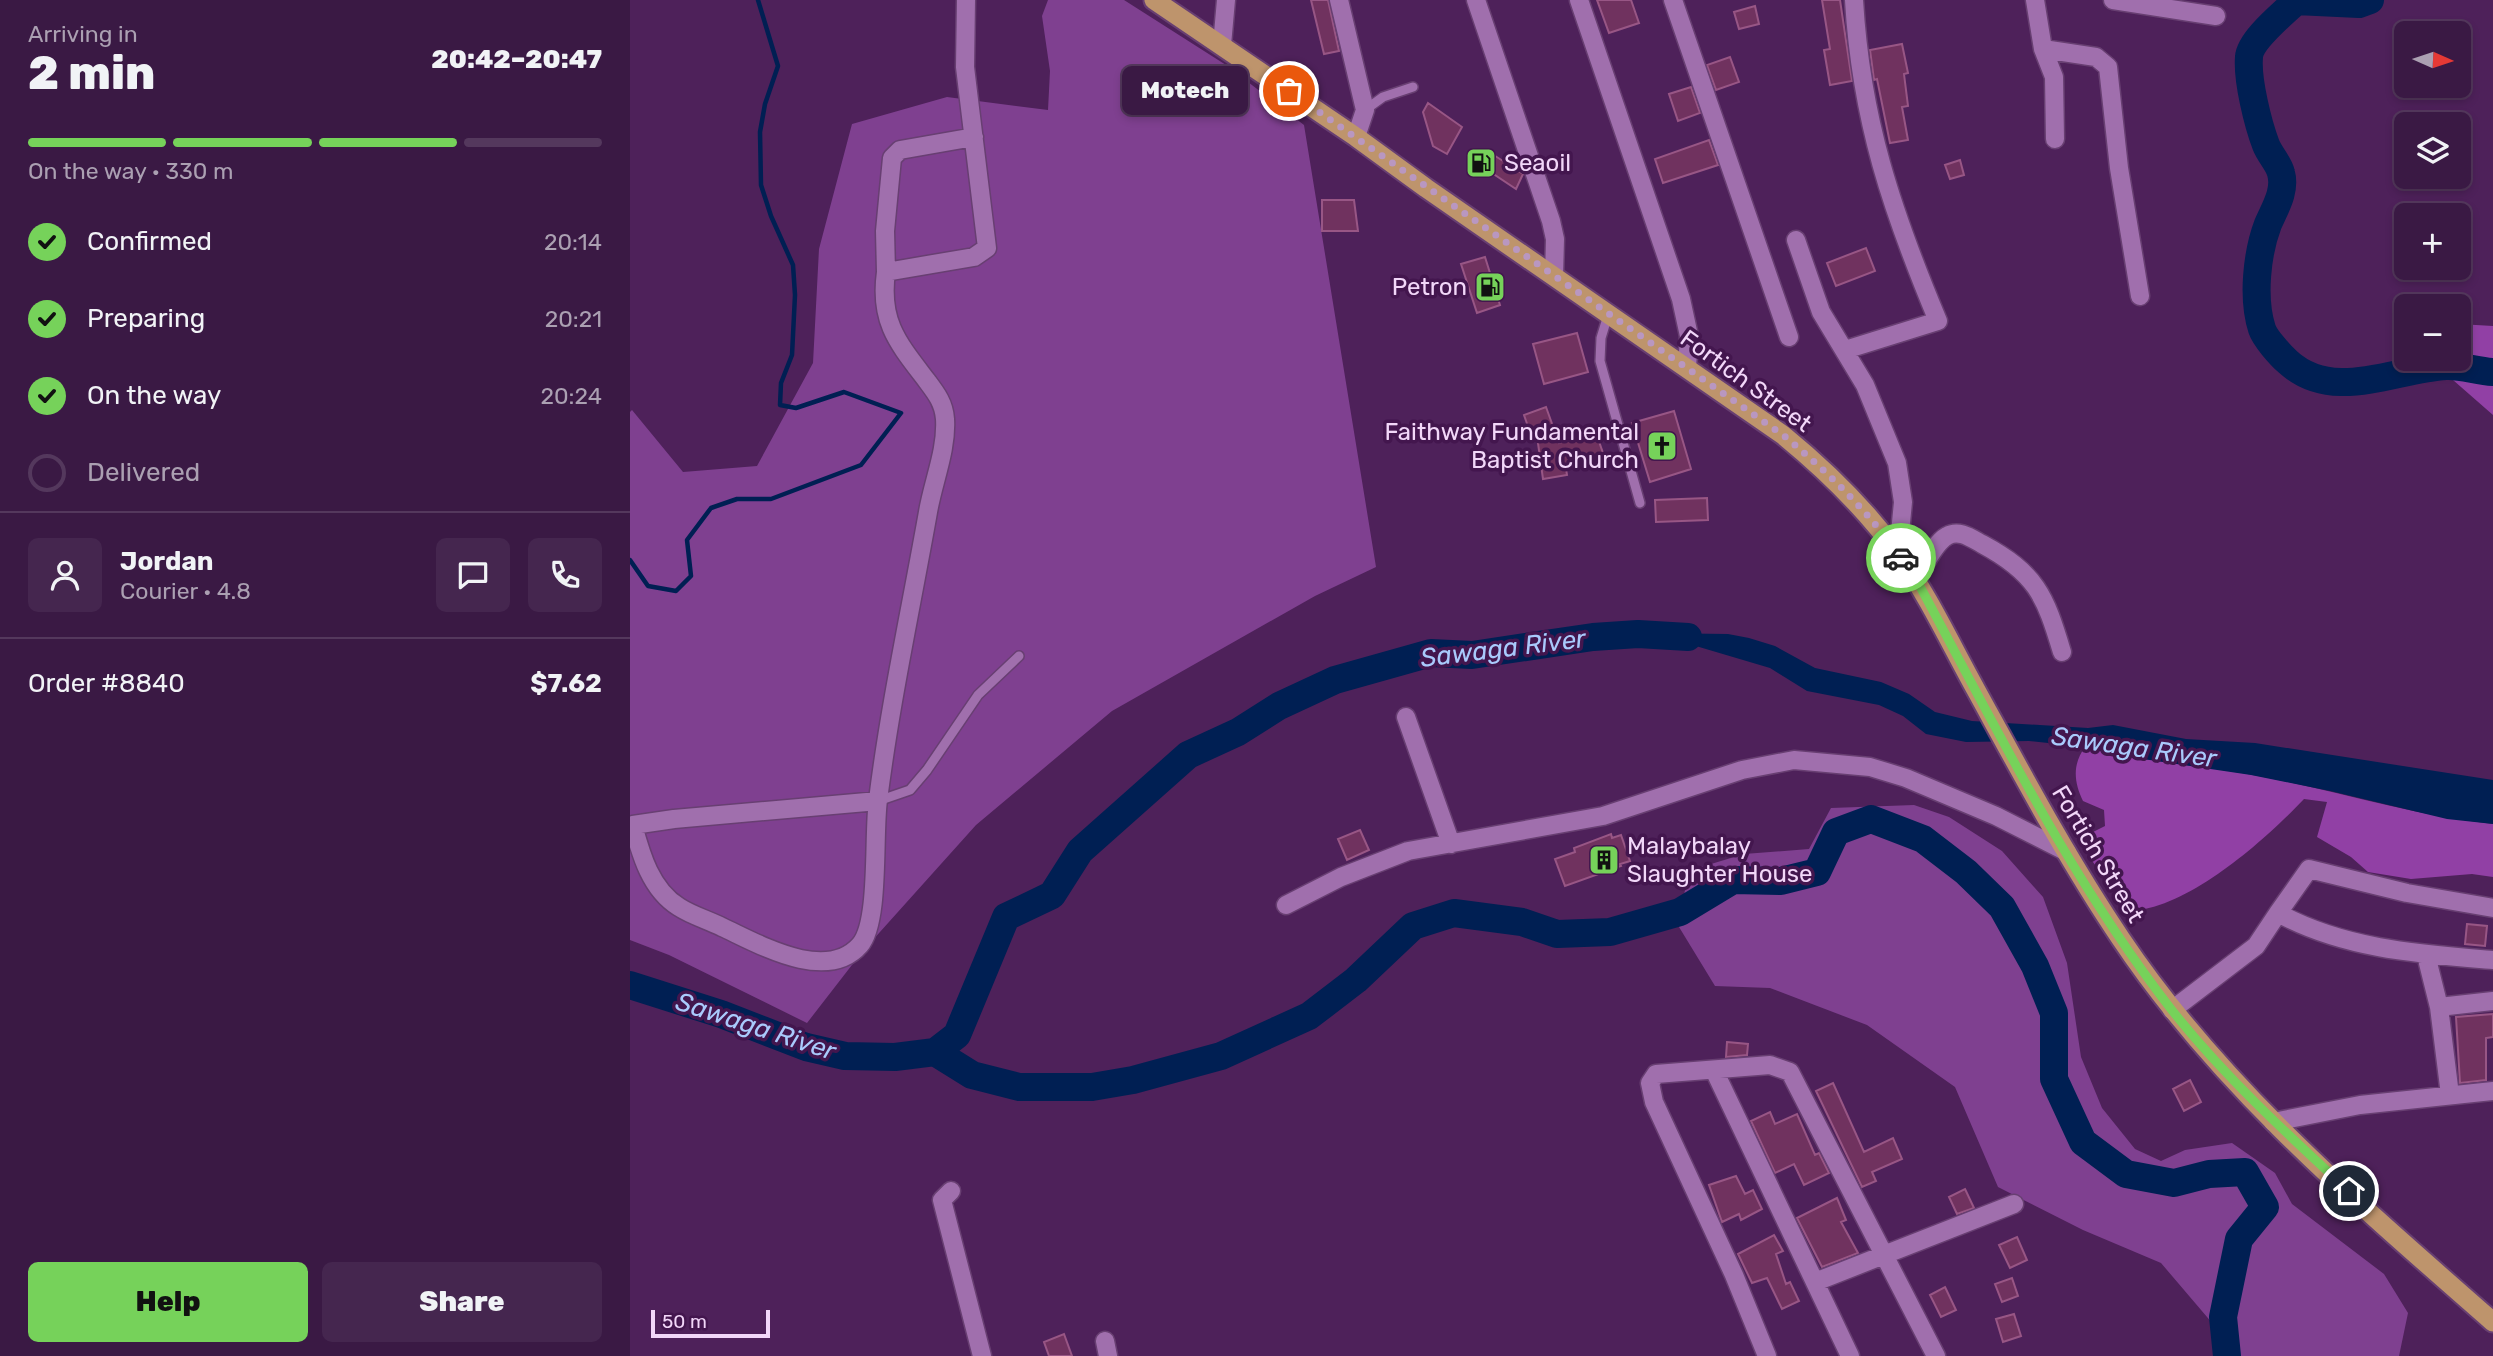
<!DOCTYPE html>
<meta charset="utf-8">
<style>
body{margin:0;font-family:Rubik,sans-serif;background:#45264f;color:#f1f3f6;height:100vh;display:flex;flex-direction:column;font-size:26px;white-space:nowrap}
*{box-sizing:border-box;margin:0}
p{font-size:23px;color:#aba0b2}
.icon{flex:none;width:38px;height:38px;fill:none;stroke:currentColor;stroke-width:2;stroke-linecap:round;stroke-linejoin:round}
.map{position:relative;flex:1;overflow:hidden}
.panel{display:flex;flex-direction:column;background:#3a1944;width:630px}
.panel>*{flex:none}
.needle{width:46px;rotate:93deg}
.fabs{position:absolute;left:1764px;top:21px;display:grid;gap:14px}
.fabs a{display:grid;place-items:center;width:77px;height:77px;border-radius:10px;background:#3a1944;box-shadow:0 4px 10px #0003,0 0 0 2px #54385d;font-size:35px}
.scale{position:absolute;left:21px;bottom:18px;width:119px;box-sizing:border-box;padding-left:7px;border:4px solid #f2d7f9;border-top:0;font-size:19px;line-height:24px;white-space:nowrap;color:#f2d7f9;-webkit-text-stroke:5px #43164e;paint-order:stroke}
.pin{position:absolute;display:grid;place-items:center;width:60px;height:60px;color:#fff;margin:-30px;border:4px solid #fff;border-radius:50%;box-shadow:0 2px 7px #0007}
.courier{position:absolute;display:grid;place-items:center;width:70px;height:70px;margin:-35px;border:5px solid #76d25a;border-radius:50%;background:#fff;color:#222;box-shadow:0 2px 9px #0007}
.bubble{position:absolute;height:49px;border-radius:10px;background:#3a1944;box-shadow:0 4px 10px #0003,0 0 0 2px #54385d;font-size:23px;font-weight:800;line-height:49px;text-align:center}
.headline em{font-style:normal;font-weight:800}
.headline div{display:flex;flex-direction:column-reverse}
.headline{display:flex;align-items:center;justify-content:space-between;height:119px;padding:0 28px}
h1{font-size:46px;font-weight:800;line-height:52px}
.bar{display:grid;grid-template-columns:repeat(4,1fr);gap:10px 7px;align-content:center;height:84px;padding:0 28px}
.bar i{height:9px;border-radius:5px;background:#54385d}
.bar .selected{background:#76d25a}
.bar p{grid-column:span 4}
.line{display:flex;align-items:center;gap:18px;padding:0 28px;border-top:2px solid #54385d}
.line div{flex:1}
.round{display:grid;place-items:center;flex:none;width:74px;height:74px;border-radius:10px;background:#45264f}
ol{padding:0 28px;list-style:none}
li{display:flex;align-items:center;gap:21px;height:77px}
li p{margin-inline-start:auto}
li .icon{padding:7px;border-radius:50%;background:#76d25a;color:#111;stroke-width:4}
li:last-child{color:#aba0b2}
li i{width:38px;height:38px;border:4px solid #54385d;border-radius:50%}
.button{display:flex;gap:14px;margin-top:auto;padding:14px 28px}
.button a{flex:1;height:80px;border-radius:10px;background:#76d25a;color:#111;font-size:28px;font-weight:800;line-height:80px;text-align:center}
.button a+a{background:#45264f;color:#f1f3f6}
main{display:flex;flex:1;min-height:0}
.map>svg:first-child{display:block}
.green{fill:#7f4090}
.forest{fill:#9140a5}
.water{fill:#001f53}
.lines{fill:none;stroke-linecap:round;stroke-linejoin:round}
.stream{stroke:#001f53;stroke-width:4.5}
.river{stroke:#001f53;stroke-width:28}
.building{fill:#70325f;stroke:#985685;stroke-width:2}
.service-casing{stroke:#683f72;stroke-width:12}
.minor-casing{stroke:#683f72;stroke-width:21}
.trunk-casing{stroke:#683f72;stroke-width:23}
.service{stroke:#a06fad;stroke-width:9}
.minor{stroke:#a06fad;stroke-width:18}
.trunk{stroke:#be946c;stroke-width:19}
.done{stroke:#b997c1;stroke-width:7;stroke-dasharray:0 12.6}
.route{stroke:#76d25a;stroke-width:9}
.labels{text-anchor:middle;stroke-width:7;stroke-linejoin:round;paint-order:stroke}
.poi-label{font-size:24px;fill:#f2d7f9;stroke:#43164e;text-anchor:start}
.street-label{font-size:24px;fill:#f2d7f9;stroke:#43164e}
.water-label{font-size:26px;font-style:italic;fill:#a9cafc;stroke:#43164e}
</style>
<main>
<section class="panel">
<div class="headline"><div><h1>2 min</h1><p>Arriving in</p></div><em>20:42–20:47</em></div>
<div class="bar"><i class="selected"></i><i class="selected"></i><i class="selected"></i><i></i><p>On the way · 330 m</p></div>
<ol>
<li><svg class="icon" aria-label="check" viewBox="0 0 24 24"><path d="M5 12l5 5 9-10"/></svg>Confirmed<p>20:14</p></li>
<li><svg class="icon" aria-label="check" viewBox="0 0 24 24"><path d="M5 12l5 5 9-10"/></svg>Preparing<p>20:21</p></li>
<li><svg class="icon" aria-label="check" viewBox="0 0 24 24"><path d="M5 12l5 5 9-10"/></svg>On the way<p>20:24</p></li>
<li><i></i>Delivered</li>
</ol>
<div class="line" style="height:126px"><a class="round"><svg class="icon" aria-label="person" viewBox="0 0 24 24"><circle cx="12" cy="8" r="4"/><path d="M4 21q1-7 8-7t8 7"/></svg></a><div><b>Jordan</b><p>Courier · 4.8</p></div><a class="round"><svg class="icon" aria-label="chat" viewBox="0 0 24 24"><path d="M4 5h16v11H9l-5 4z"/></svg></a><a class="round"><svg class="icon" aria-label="phone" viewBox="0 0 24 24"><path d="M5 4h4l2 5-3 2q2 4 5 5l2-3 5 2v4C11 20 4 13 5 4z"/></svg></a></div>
<div class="line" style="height:91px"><div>Order #8840</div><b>$7.62</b></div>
<div class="button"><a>Help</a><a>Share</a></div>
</section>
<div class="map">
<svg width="1863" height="1356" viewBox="0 0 1863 1356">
<rect width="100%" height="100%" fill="#4e215a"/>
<path class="green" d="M418 0H494L596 65 674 125 746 567 685 596 482 711 346 825 232 952 177 1023 39 955 0 940V412L2 410 53 472 127 466 183 363 189 249 222 124 317 97 418 110 420 71 412 16Z
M1284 805 1319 817 1372 851 1413 897 1437 963 1451 1057 1472 1108 1505 1149 1531 1161 1555 1150 1602 1143 1645 1173 1662 1204 1754 1274 1778 1313 1769 1356H1584L1583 1324 1531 1263 1453 1230 1368 1187 1325 1087 1237 1025 1140 988 1085 986 1049 927 1058 871 1114 854 1179 849 1201 808Z"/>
<path class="forest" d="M1829 324 1863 326V415L1799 359H1829Z
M1455 747C1515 762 1578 766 1639 778 1713 793 1787 816 1863 824V877L1842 874 1781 879 1738 872 1721 857 1687 837 1697 802 1674 799C1635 840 1558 909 1499 911L1460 858 1455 836 1475 826 1474 810 1453 801C1444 782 1442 765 1455 747Z"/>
<path class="water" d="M1022 633 1098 634 1119 638 1145 646 1185 668 1251 682 1279 694 1305 712 1342 721 1458 728 1483 725 1556 739 1625 743 1863 780V824L1817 819 1700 791 1621 775 1486 755 1455 747 1399 741 1336 742 1296 734 1273 716 1249 705 1177 691 1140 668Z"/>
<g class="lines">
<path class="stream" d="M0 560 18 586 46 591 61 576 57 540 81 508 107 499H141L231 465 271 413 214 392 166 408 150 405 151 383 162 355 165 295 163 265 141 216 131 185 130 132 135 104 148 66 128 0"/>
<path class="river" d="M1740 0 1729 4 1666 1C1654 13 1620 40 1619 57 1617 80 1628 124 1636 145 1640 155 1649 164 1651 173 1656 191 1645 208 1638 224 1627 253 1622 298 1632 329 1635 338 1650 355 1658 362 1703 403 1764 369 1816 366 1830 365 1847 371 1863 372
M0 985 91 1014 176 1047 215 1056 265 1057 305 1052 327 1035 376 917 422 895 450 851 558 755 608 732 649 706 705 680 801 653 842 655 963 637 1008 634 1058 637
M305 1052 342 1075 389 1087H462L503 1080 591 1056 679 1016 726 980 783 926 824 913 892 922 927 934 980 932 1050 912 1103 880 1151 881 1187 872 1206 832 1241 819 1293 839 1336 872 1372 907 1405 966 1424 1013V1079L1453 1142 1496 1174 1544 1183 1579 1174 1615 1172 1635 1207 1609 1239 1593 1317 1597 1356"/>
</g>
<path class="building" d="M681 0H698L709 51 694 54Z
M967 0H1001L1009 23 979 33Z
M1192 0H1210L1222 81 1200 85 1194 50 1200 49Z
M1125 6 1129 24 1109 29 1104 12Z
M1272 44 1278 73 1274 74 1278 106 1272 107 1278 140 1260 143 1247 79 1244 80 1240 50Z
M1100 57 1109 82 1086 90 1077 65Z
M1061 87 1070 113 1048 121 1039 94Z
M798 103 832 127 817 154 803 146 793 112Z
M1079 140 1088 165 1033 183 1025 159Z
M856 150 893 174 886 189 847 163Z
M1330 160 1334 175 1320 179 1315 165Z
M692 200H724L728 231H692Z
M1236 248 1245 271 1206 286 1197 263Z
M855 257 870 305 847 313 831 264Z
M947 333 958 372 914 384 903 344Z
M916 407 929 443 965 430 974 456 936 469 937 475 913 479 907 436 902 438 894 415Z
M1044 411 1061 469 1020 482 1002 423Z
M1077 498 1078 520 1026 522 1025 500Z
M730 830 739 850 717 860 708 839Z
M981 834 982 838 991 835 1000 861 990 864 991 866 935 886 925 859 945 852 944 848Z
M1837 924 1857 926 1855 946 1835 944Z
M1863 1014V1037L1856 1038V1080L1830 1083 1826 1017Z
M1097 1042 1118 1044 1117 1055 1096 1057Z
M1560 1080 1571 1102 1554 1111 1543 1089Z
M1203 1083 1234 1152 1263 1138 1272 1159 1242 1172 1246 1181 1232 1187 1186 1091Z
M1140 1112 1145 1124 1167 1114 1185 1155 1189 1153 1199 1173 1174 1185 1164 1164 1145 1173 1121 1121Z
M1106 1176 1115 1194 1123 1190 1132 1209 1111 1220 1109 1214 1092 1222 1079 1185Z
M1335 1189 1344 1208 1327 1214 1319 1197Z
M1207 1198 1216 1220 1211 1222 1228 1253 1192 1267 1167 1218Z
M1144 1235 1153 1251 1146 1254 1156 1284 1160 1282 1169 1301 1152 1309 1137 1278 1122 1283 1108 1254Z
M1387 1237 1397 1260 1380 1268 1369 1245Z
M1382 1278 1388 1296 1372 1302 1365 1284Z
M1315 1287 1326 1310 1311 1317 1300 1295Z
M1384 1314 1391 1336 1373 1342 1366 1319Z
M434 1334 442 1356H419L414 1342Z"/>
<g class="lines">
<g class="service-casing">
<path id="service" d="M735 110 753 97 783 87
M978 315 971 338 970 361 1010 503
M248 801 280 790 297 770 348 695 389 656"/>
</g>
<g class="minor-casing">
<path id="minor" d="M709 0 735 110 726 137
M846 0 921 221 925 239 924 276
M949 0 1051 299 1059 336 1057 368
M1043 0 1159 337
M1405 0 1413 49 1424 77 1425 139
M1483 0 1586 16
M592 45 596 0
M1413 49 1466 57 1478 67 1489 168 1510 296
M1166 240 1191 312 1235 385 1267 463 1273 502 1268 554
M256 272 255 231 262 158 270 150 344 137
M1215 350 1308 321C1262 211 1231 120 1224 0
M1286 579C1294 567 1304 543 1317 536 1329 529 1341 538 1352 544 1406 573 1415 595 1432 652
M776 717 821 844
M248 801 44 819 3 825C11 855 21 890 49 907 61 915 78 920 92 927 127 943 196 984 230 945 250 922 243 835 248 800 260 704 281 608 298 512 303 482 317 450 315 419 314 403 306 393 297 381 268 343 249 322 256 272L344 257 357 248 335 67 336 0
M656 905 711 877 778 851 973 816 1112 770 1164 760 1240 767 1276 778 1366 816 1437 852
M1648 913 1679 869 1777 893 1863 908
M1796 955 1809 1007 1820 1095
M1809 1007 1863 1001
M1542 1010 1626 946 1648 913C1714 949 1789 954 1863 960
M1084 1070 1220 1356
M1643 1122 1730 1105 1863 1091
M321 1191 312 1200 352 1356
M1185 1282 1384 1204
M475 1341 478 1356
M1137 1356 1104 1275 1024 1102 1020 1083 1026 1074 1140 1065 1160 1072 1306 1356"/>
</g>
<g class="trunk-casing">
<path id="trunk" d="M524 0 726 137 796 188 1153 435C1197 471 1236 509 1269 555 1299 597 1321 645 1346 690 1392 774 1437 859 1491 939 1590 1087 1730 1205 1863 1322"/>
</g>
<use href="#service" class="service"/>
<use href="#minor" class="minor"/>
<use href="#trunk" class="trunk"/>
</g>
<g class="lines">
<path class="done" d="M659 91 1153 435C1198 472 1238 511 1271 558"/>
<path class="route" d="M1271 558 1286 579C1365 725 1439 878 1541 1009 1593 1075 1657 1134 1719 1191"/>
</g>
<defs>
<g id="fuel-square" transform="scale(1.575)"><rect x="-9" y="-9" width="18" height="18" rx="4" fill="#76d25a" stroke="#43164e"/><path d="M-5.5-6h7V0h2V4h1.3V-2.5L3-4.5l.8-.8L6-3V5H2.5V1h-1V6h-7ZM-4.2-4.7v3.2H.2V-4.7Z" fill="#111"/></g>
<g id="church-square" transform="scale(1.575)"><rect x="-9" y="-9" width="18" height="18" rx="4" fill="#76d25a" stroke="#43164e"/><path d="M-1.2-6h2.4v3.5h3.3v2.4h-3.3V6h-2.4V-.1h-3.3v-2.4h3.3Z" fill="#111"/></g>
<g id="building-square" transform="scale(1.575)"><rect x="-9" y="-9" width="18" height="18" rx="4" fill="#76d25a" stroke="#43164e"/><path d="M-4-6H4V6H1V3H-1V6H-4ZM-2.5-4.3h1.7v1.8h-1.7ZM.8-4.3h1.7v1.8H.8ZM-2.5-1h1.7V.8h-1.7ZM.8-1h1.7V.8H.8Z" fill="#111"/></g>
</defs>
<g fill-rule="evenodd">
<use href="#fuel-square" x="851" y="163"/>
<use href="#fuel-square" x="860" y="287"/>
<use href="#church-square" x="1032" y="446"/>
<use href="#building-square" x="974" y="860"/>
</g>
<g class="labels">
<g class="poi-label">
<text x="874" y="171">Seaoil</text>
<text x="837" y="295" text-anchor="end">Petron</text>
<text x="1009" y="440" text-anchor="end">Faithway Fundamental<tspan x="1009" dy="28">Baptist Church</tspan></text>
<text x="997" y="854">Malaybalay<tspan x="997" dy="28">Slaughter House</tspan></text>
</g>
<g class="street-label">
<text transform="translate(1116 381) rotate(36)" y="8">Fortich Street</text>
<text transform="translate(1468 854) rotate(59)" y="8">Fortich Street</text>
</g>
<g class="water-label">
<text transform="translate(873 648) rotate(-7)" y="9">Sawaga River</text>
<text transform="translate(1504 747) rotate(8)" y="9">Sawaga River</text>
<text transform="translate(126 1026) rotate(18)" y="9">Sawaga River</text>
</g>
</g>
</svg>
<div class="fabs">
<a><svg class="needle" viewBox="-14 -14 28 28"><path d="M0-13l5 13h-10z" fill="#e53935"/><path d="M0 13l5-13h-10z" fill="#aba0b2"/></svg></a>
<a><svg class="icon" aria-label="layers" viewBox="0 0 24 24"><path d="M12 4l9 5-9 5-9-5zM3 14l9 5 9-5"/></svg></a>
<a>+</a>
<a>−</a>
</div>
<div class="scale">50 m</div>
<div class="pin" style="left:659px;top:91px;background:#ea580c"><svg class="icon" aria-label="bag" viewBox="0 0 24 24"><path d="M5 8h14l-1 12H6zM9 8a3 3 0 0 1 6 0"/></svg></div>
<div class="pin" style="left:1719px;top:1191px;background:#1f2937"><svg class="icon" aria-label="home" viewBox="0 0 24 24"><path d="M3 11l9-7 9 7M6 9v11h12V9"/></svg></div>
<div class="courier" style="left:1271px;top:558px"><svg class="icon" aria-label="car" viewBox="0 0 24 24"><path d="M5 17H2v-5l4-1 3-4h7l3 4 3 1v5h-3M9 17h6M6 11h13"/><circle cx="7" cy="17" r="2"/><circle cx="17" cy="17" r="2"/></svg></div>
<div class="bubble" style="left:492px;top:66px;width:126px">Motech</div>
</div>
</main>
